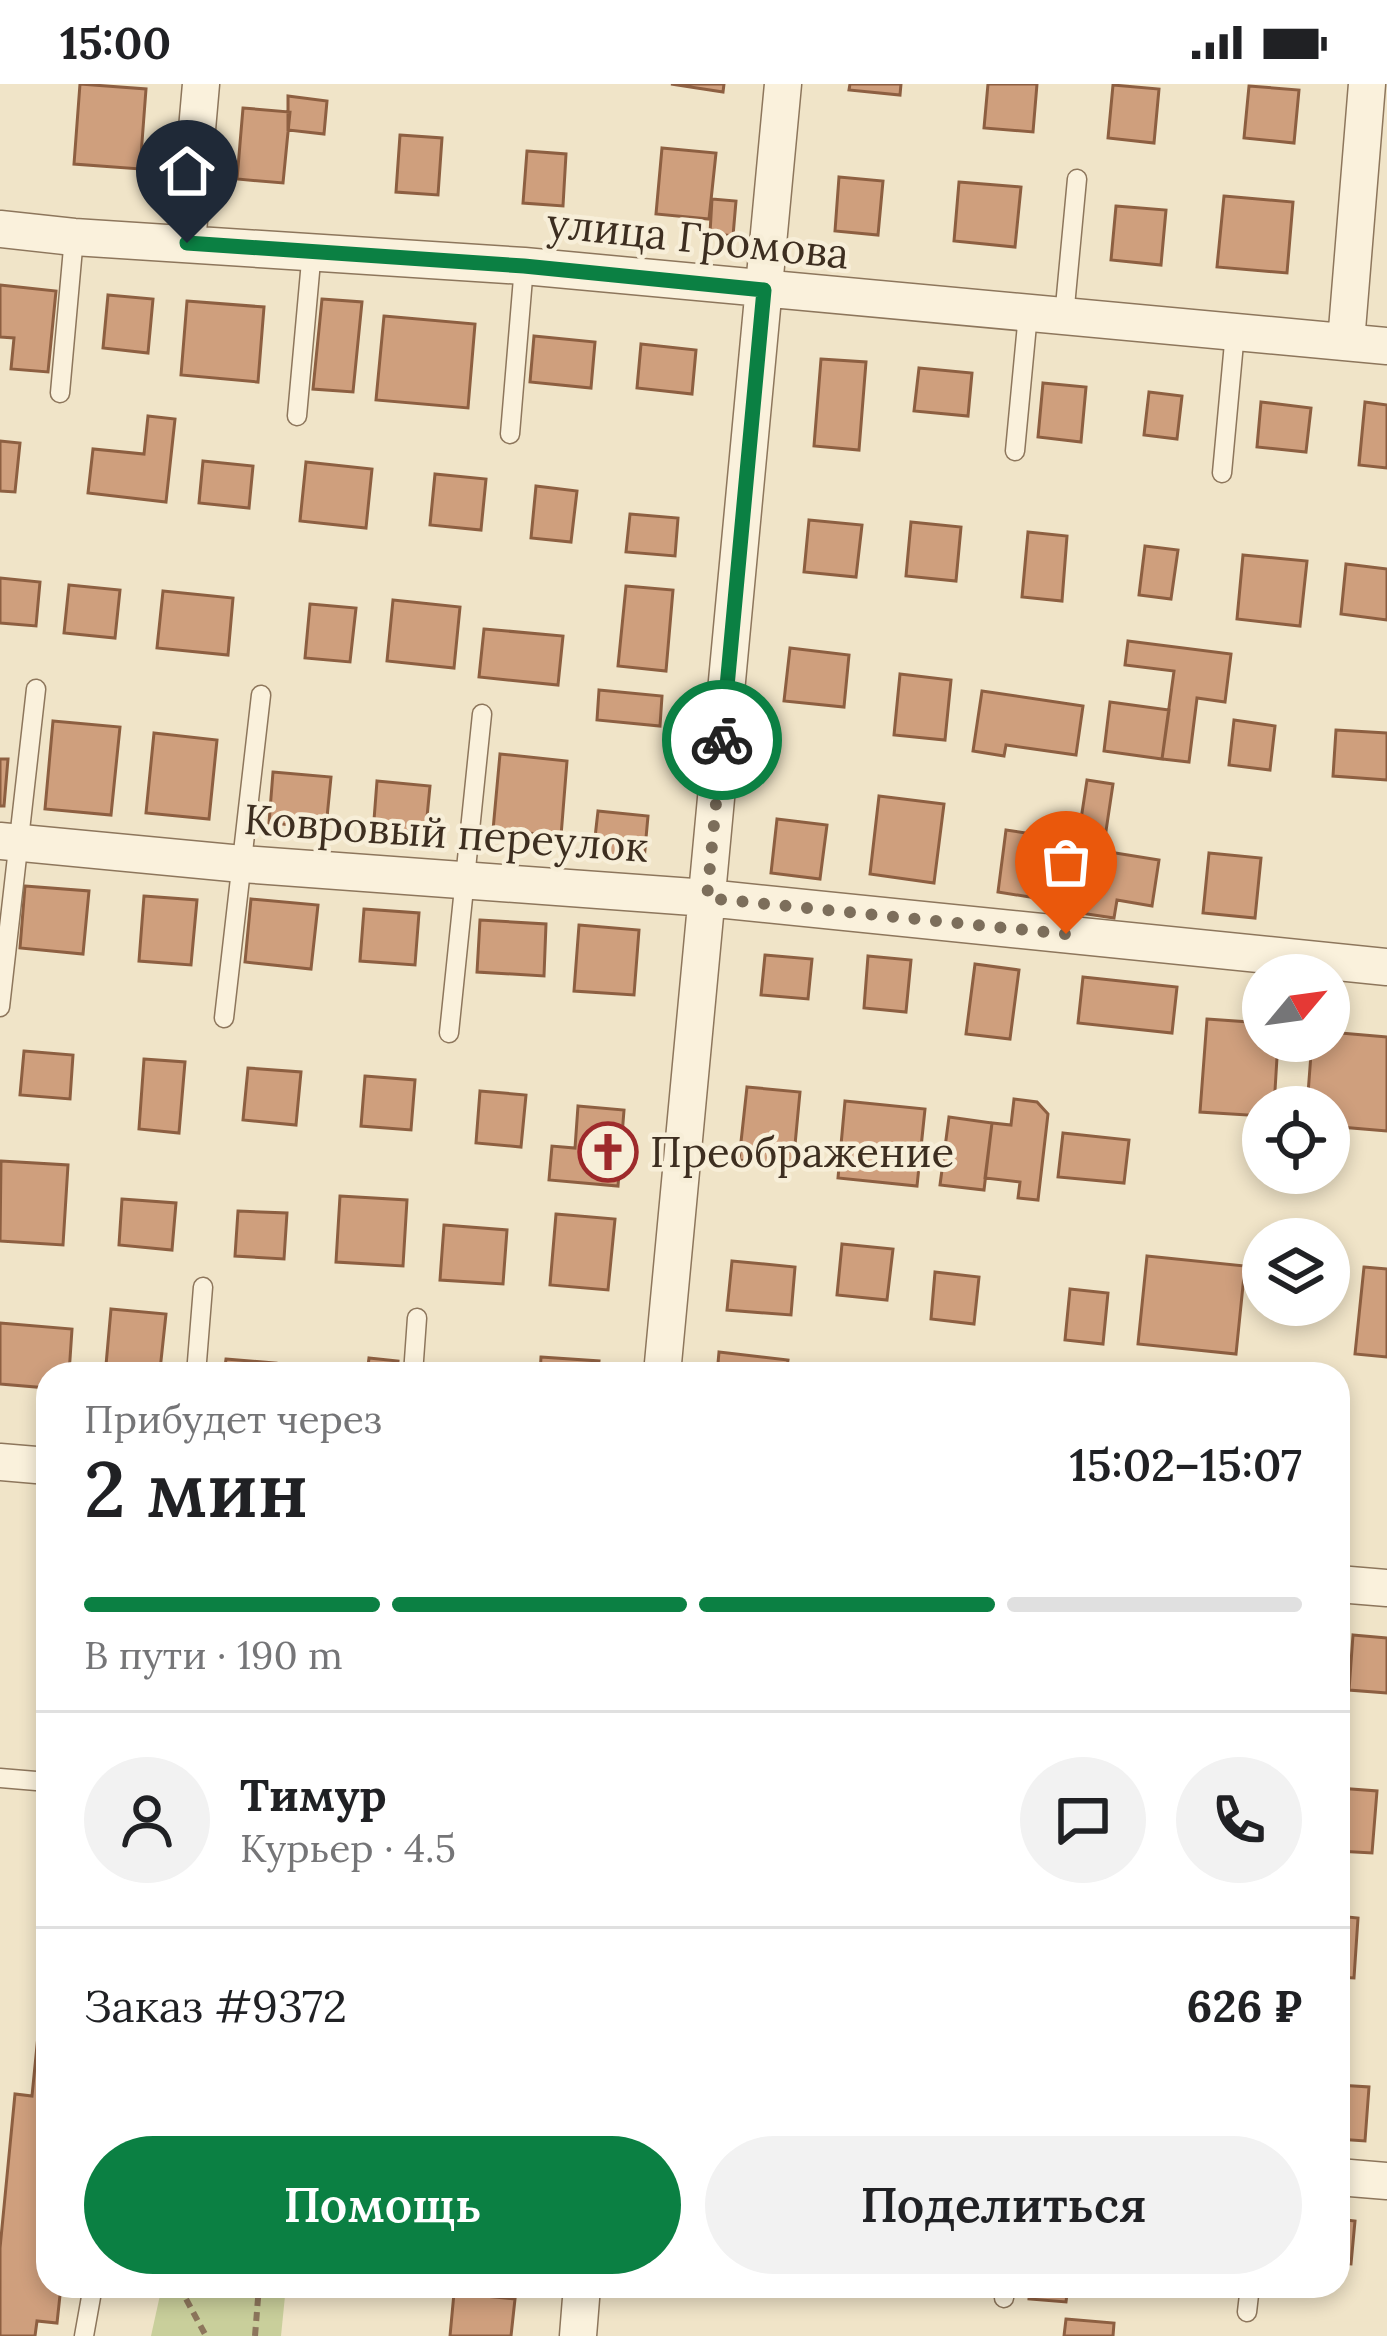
<!DOCTYPE html>
<html lang="ru">
<meta charset="utf-8">
<style>
body{margin:0;font-family:Lora,serif;background:#f2f2f2;color:#202124;height:100vh;display:flex;flex-direction:column;font-size:45px;white-space:nowrap}
*{box-sizing:border-box;margin:0}
p{font-size:39px;color:#757577}
.icon{flex:none;width:66px;height:66px;fill:none;stroke:currentColor;stroke-width:2;stroke-linecap:round;stroke-linejoin:round}
.map{position:relative;flex:1;overflow:hidden}
.sheet{position:absolute;left:36px;top:1278px;width:1314px;height:936px;display:flex;flex-direction:column;background:#fff;border-radius:36px;box-shadow:0 6px 18px #0003}
.sheet>*{flex:none}
.needle{width:78px;rotate:61deg}
.tools{position:absolute;left:1242px;top:870px;display:grid;gap:24px}
.tools a{display:grid;place-items:center;width:108px;height:108px;border-radius:50%;background:#fff;box-shadow:0 6px 18px #0003;font-size:60px}
.pin{position:absolute;display:grid;place-items:center;width:102px;height:102px;color:#fff;margin:-123px -51px;border-radius:50% 50% 50% 0;rotate:-45deg;box-shadow:0 0 12px #0007}
.pin .icon{rotate:45deg}
.courier{position:absolute;display:grid;place-items:center;width:120px;height:120px;margin:-60px;border:9px solid #0b8043;border-radius:50%;background:#fff;color:#222;box-shadow:0 3px 15px #0007}
.summary em{font-style:normal;font-weight:600}
.summary div{display:flex;flex-direction:column-reverse}
.summary{display:flex;align-items:center;justify-content:space-between;height:204px;padding:0 48px}
h1{font-size:78px;font-weight:600;line-height:90px}
.bar{display:grid;grid-template-columns:repeat(4,1fr);gap:18px 12px;align-content:center;height:144px;padding:0 48px}
.bar i{height:15px;border-radius:9px;background:#e0e0e0}
.bar .selected{background:#0b8043}
.bar p{grid-column:span 4}
.line{display:flex;align-items:center;gap:30px;padding:0 48px;border-top:3px solid #e0e0e0}
.line div{flex:1}
.round{display:grid;place-items:center;flex:none;width:126px;height:126px;border-radius:63px;background:#f2f2f2}
.button{display:flex;gap:24px;margin-top:auto;padding:24px 48px}
.button a{flex:1;height:138px;border-radius:72px;background:#0b8043;color:#fff;font-size:48px;font-weight:600;line-height:138px;text-align:center}
.button a+a{background:#f2f2f2;color:#202124}
.status{display:flex;justify-content:space-between;align-items:center;height:84px;padding:0 60px;background:#fff;direction:ltr}
.status svg{height:33px;fill:currentColor}
.map>svg:first-child{display:block}
.green{fill:#c9cf9b}
.building{fill:#cf9f7d;stroke:#8d5f41;stroke-width:3}
.lines{fill:none;stroke-linecap:round;stroke-linejoin:round}
.service-casing{stroke:#8d765c;stroke-width:21}
.minor-casing{stroke:#8d765c;stroke-width:39}
.path{stroke:#8d765c;stroke-width:6;stroke-dasharray:9 6;stroke-linecap:butt}
.service{stroke:#faf1dc;stroke-width:18}
.minor{stroke:#faf1dc;stroke-width:36}
.done{stroke:#7c6e5b;stroke-width:12;stroke-dasharray:0 21.6}
.route{stroke:#0b8043;stroke-width:15}
.labels{text-anchor:middle;stroke-width:9;stroke-linejoin:round;paint-order:stroke}
.street-label{font-size:42px;fill:#3d2e20;stroke:#f7eed8}
.poi-label{font-size:42px;fill:#3d2e20;stroke:#f7eed8;text-anchor:start}
</style>
<div class="status"><b>15:00</b><svg viewBox="0 0 49 12"><path d="M0 12V9h3v3zM5 12V6h3v6zM10 12V3h3v9zM15 12V0h3v12zM26 1h20v11H26zM47 4h2v5h-2z"/></svg></div>
<div class="map">
<svg width="1387" height="2252" viewBox="0 0 1387 2252">
<rect width="100%" height="100%" fill="#f0e4c8"/>
<path class="green" d="M162 2202H286L281 2252H151Z"/>
<path class="building" d="M80 0 146 5 140 85 74 80Z
M671 0H724L723 8Z
M850 0H901L900 11 849 6Z
M988 0H1037L1033 48 984 44Z
M1113 1 1159 5 1154 59 1108 54Z
M1249 2 1299 6 1294 59 1244 54Z
M288 12 327 17 324 50 288 46Z
M243 24 290 28 283 99 237 95Z
M400 51 442 54 438 111 396 108Z
M662 64 716 69 709 135 656 130Z
M527 67 566 70 563 122 523 119Z
M839 93 883 97 878 151 835 147Z
M959 98 1021 103 1015 163 954 157Z
M1224 112 1293 118 1287 189 1217 183Z
M712 115 736 117 733 152 710 149Z
M1116 122 1166 126 1161 181 1111 176Z
M0 201 56 207 48 288 11 285 14 254 0 253Z
M108 211 153 215 148 269 103 264Z
M322 215 362 218 353 308 313 305Z
M187 217 264 223 258 298 181 291Z
M384 232 475 240 468 324 376 316Z
M534 252 595 258 591 304 530 298Z
M641 260 696 266 692 310 637 304Z
M821 275 866 278 859 366 814 362Z
M919 284 972 289 968 332 914 327Z
M1043 299 1086 303 1081 358 1038 353Z
M1149 308 1182 312 1177 355 1144 351Z
M1261 318 1311 324 1306 368 1257 363Z
M1365 318 1387 321V384L1359 381Z
M148 332 175 335 166 418 88 409 93 365 144 370Z
M0 357 20 359 15 408 0 407Z
M203 377 253 382 249 424 199 419Z
M306 378 372 385 366 444 300 437Z
M435 390 486 395 481 446 430 441Z
M536 402 577 407 571 458 531 454Z
M630 430 678 434 675 472 626 468Z
M809 436 862 441 856 493 804 488Z
M911 438 961 443 956 497 906 492Z
M1028 448 1067 452 1062 517 1022 513Z
M1145 462 1178 466 1171 515 1139 511Z
M1243 471 1307 477 1300 542 1237 535Z
M1346 480 1387 485V536L1341 530Z
M0 494 40 498 36 542 0 539Z
M69 501 120 506 115 554 64 549Z
M626 502 673 506 666 587 618 582Z
M163 507 233 514 228 571 157 564Z
M393 516 460 523 454 584 387 577Z
M310 520 356 524 350 578 305 574Z
M484 545 563 552 558 601 479 593Z
M1128 557 1231 570 1225 618 1197 614 1189 678 1162 675 1174 587 1125 581Z
M790 564 849 571 844 623 784 617Z
M900 590 951 596 945 656 894 651Z
M599 606 662 612 660 642 597 636Z
M982 607 1083 622 1076 671 1006 661 1004 672 973 667Z
M1110 618 1169 626 1162 675 1104 667Z
M1234 636 1275 642 1270 686 1229 681Z
M53 637 120 643 111 731 45 725Z
M1336 646 1387 649V696L1333 692Z
M154 649 217 656 209 735 146 729Z
M500 670 567 677 561 752 493 746Z
M0 675H8L4 722H0Z
M273 688 331 693 326 744 269 739Z
M1087 696 1113 700 1103 767 1159 776 1152 822 1117 816 1114 834 1067 827Z
M377 697 430 702 425 754 373 749Z
M879 712 944 720 934 799 870 790Z
M598 727 648 732 644 776 593 771Z
M777 735 827 741 820 795 771 789Z
M1006 746 1045 752 1036 814 998 808Z
M1209 769 1261 774 1255 834 1203 829Z
M25 802 89 807 83 870 20 864Z
M144 812 197 816 191 881 139 877Z
M251 815 318 821 311 885 245 878Z
M364 825 419 829 415 881 360 877Z
M480 836 546 840 544 892 477 888Z
M579 841 639 846 634 911 574 907Z
M765 871 812 875 808 915 761 911Z
M868 872 911 876 906 928 864 924Z
M975 880 1019 886 1010 955 966 950Z
M1083 893 1177 903 1172 949 1078 939Z
M1207 935 1263 939V957H1278L1274 1023H1263V1032L1200 1028Z
M1329 948 1387 953V1047L1329 1042V1023H1307L1312 957H1329Z
M24 967 73 971 70 1015 20 1011Z
M144 975 185 978 179 1049 139 1045Z
M248 984 301 988 296 1041 243 1036Z
M365 992 415 996 411 1046 361 1042Z
M747 1003 800 1008 793 1082 739 1076Z
M480 1007 526 1011 521 1063 476 1059Z
M1014 1015 1037 1018 1048 1030 1038 1116 1018 1114 1020 1098 985 1094 992 1039 1011 1041Z
M845 1017 925 1025 917 1102 838 1094Z
M578 1022 624 1026 618 1102 549 1096 552 1062 575 1064Z
M949 1033 992 1039 984 1106 940 1101Z
M1063 1049 1129 1056 1124 1099 1058 1093Z
M1 1077 68 1081 63 1161 0 1157Z
M340 1112 407 1116 403 1182 336 1178Z
M122 1115 176 1119 172 1166 119 1161Z
M238 1127 287 1129 284 1175 235 1172Z
M556 1130 615 1135 608 1206 550 1201Z
M444 1141 507 1146 503 1200 440 1196Z
M842 1160 893 1165 887 1216 837 1211Z
M1147 1172 1245 1182 1236 1270 1138 1260Z
M732 1177 795 1183 791 1231 727 1226Z
M1364 1183 1387 1185V1273L1355 1270Z
M935 1188 979 1193 974 1240 931 1235Z
M1070 1205 1108 1209 1103 1260 1065 1256Z
M111 1225 166 1230 160 1286 106 1281Z
M0 1239 72 1245 69 1290H48V1304L0 1300Z
M719 1268 788 1276 786 1290H717Z
M541 1273 599 1277 598 1290H540Z
M369 1274 398 1277 397 1290H367Z
M226 1275 276 1279 275 1290H224Z
M44 1440H48V1491L40 1490Z
M1353 1551 1387 1554V1609L1349 1606Z
M1338 1704 1377 1707 1372 1769 1338 1767Z
M1338 1832 1358 1834 1354 1894 1338 1893Z
M48 1851V2202H61L57 2239 37 2237 35 2252H0V2164L15 2010 32 2012Z
M1338 2001 1369 2003 1365 2057 1338 2055Z
M1338 2135 1355 2137 1351 2180 1338 2179Z
M1030 2202H1068L1066 2218 1029 2215Z
M454 2209 515 2215 511 2252H450Z
M1066 2235 1114 2239 1113 2252H1064Z"/>
<g class="lines">
<g class="service-casing">
<path id="service" d="M1064 233 1077 95
M60 309 74 153
M297 332 312 166
M510 350 524 182
M1015 367 1028 230
M1222 389 1235 248
M0 923 36 605
M224 934 261 611
M449 949 482 630
M196 1290 203 1203
M413 1290 417 1234
M0 1694 48 1698
M1004 2214 1005 2202
M1247 2228 1250 2202
M84 2252 93 2202"/>
</g>
<g class="minor-casing">
<path id="minor" d="M0 145 74 153 524 182 1387 262
M187 159 201 0
M1346 258 1367 0
M0 757 242 780 707 814 1387 883
M662 1290 783 0
M0 1378 48 1382
M1338 1500 1387 1504
M1338 2093 1387 2097
M578 2252 582 2202"/>
</g>
<path class="path" d="M179 2202 206 2252
M255 2252 259 2202"/>
<use href="#service" class="service"/>
<use href="#minor" class="minor"/>
</g>
<g class="lines">
<path class="done" d="M722 656 707 814 1066 850"/>
<path class="route" d="M187 159 524 182 764 206 722 656"/>
</g>
<defs>
<g id="church-ring" transform="scale(3)"><circle r="9.5" fill="#f7eed8" stroke="#9e2a2b" stroke-width="1.5"/><path d="M-1.2-6h2.4v3.5h3.3v2.4h-3.3V6h-2.4V-.1h-3.3v-2.4h3.3Z" fill="#9e2a2b"/></g>
</defs>
<g fill-rule="evenodd">
<use href="#church-ring" x="608" y="1068"/>
</g>
<g class="labels">
<g class="street-label">
<text transform="translate(698 154) rotate(6)" y="15">улица Громова</text>
<text transform="translate(446 749) rotate(4)" y="15">Ковровый переулок</text>
</g>
<g class="poi-label">
<text x="650" y="1083">Преображение</text>
</g>
</g>
</svg>
<div class="tools">
<a><svg class="needle" viewBox="-14 -14 28 28"><path d="M0-13l5 13h-10z" fill="#e53935"/><path d="M0 13l5-13h-10z" fill="#757577"/></svg></a>
<a><svg class="icon" aria-label="locate" viewBox="0 0 24 24"><circle cx="12" cy="12" r="6"/><path d="M12 2v4M12 18v4M2 12h4M18 12h4"/></svg></a>
<a><svg class="icon" aria-label="layers" viewBox="0 0 24 24"><path d="M12 4l9 5-9 5-9-5zM3 14l9 5 9-5"/></svg></a>
</div>
<div class="pin" style="left:1066px;top:850px;background:#ea580c"><svg class="icon" aria-label="bag" viewBox="0 0 24 24"><path d="M5 8h14l-1 12H6zM9 8a3 3 0 0 1 6 0"/></svg></div>
<div class="pin" style="left:187px;top:159px;background:#1f2937"><svg class="icon" aria-label="home" viewBox="0 0 24 24"><path d="M3 11l9-7 9 7M6 9v11h12V9"/></svg></div>
<div class="courier" style="left:722px;top:656px"><svg class="icon" aria-label="bike" viewBox="0 0 24 24"><circle cx="6" cy="16" r="4"/><circle cx="18" cy="16" r="4"/><path d="M6 16l4-8h5l3 8M10 8l3 8H6M13 5h3"/></svg></div>
<section class="sheet">
<div class="summary"><div><h1>2 мин</h1><p>Прибудет через</p></div><em>15:02–15:07</em></div>
<div class="bar"><i class="selected"></i><i class="selected"></i><i class="selected"></i><i></i><p>В пути · 190 m</p></div>
<div class="line" style="height:216px"><a class="round"><svg class="icon" aria-label="person" viewBox="0 0 24 24"><circle cx="12" cy="8" r="4"/><path d="M4 21q1-7 8-7t8 7"/></svg></a><div><b>Тимур</b><p>Курьер · 4.5</p></div><a class="round"><svg class="icon" aria-label="chat" viewBox="0 0 24 24"><path d="M4 5h16v11H9l-5 4z"/></svg></a><a class="round"><svg class="icon" aria-label="phone" viewBox="0 0 24 24"><path d="M5 4h4l2 5-3 2q2 4 5 5l2-3 5 2v4C11 20 4 13 5 4z"/></svg></a></div>
<div class="line" style="height:156px"><div>Заказ #9372</div><b>626 ₽</b></div>
<div class="button"><a>Помощь</a><a>Поделиться</a></div>
</section>
</div>
